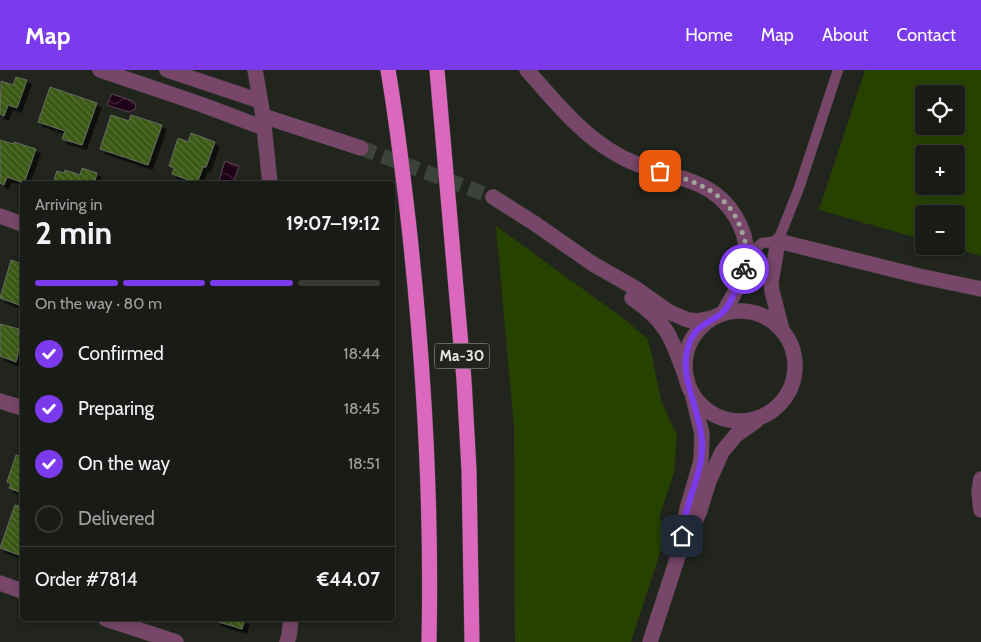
<!DOCTYPE html>
<meta charset="utf-8">
<style>
body{margin:0;font-family:Cabin,sans-serif;background:#22251f;color:#f1f3f6;height:100vh;display:flex;flex-direction:column;font-size:19px;white-space:nowrap}
*{box-sizing:border-box;margin:0}
p{font-size:16px;color:#9fa1a1}
.icon{flex:none;width:28px;height:28px;fill:none;stroke:currentColor;stroke-width:2;stroke-linecap:round;stroke-linejoin:round}
.map{position:relative;flex:1;overflow:hidden}
.sheet{position:absolute;left:20px;top:111px;width:375px;height:440px;display:flex;flex-direction:column;background:#191c16;border-radius:5px;box-shadow:0 2px 8px #0003,0 0 0 1px #373a35}
.sheet>*{flex:none}
.tools{position:absolute;left:915px;top:15px;display:grid;gap:10px}
.tools a{display:grid;place-items:center;width:50px;height:50px;border-radius:5px;background:#191c16;box-shadow:0 2px 8px #0003,0 0 0 1px #373a35;font-size:25px}
.pin{position:absolute;display:grid;place-items:center;width:42px;height:42px;color:#fff;margin:-21px;border-radius:10px;box-shadow:0 2px 8px #0006}
.courier{position:absolute;display:grid;place-items:center;width:50px;height:50px;margin:-25px;border:4px solid #7c3aed;border-radius:50%;background:#fff;color:#222;box-shadow:0 1px 6px #0007}
.overview em{font-style:normal;font-weight:800}
.overview div{display:flex;flex-direction:column-reverse}
.overview{display:flex;align-items:center;justify-content:space-between;height:85px;padding:0 15px}
h1{font-size:32px;font-weight:800;line-height:38px}
.bar{display:grid;grid-template-columns:repeat(4,1fr);gap:8px 5px;align-content:center;height:60px;padding:0 15px}
.bar i{height:6px;border-radius:4px;background:#373a35}
.bar .current{background:#7c3aed}
.bar p{grid-column:span 4}
.line{display:flex;align-items:center;gap:12px;padding:0 15px;border-top:1px solid #373a35}
.line div{flex:1}
ol{padding:0 15px;list-style:none}
li{display:flex;align-items:center;gap:15px;height:55px}
li p{margin-inline-start:auto}
li .icon{padding:5px;border-radius:50%;background:#7c3aed;color:#fff;stroke-width:4}
li:last-child{color:#9fa1a1}
li i{width:28px;height:28px;border:2px solid #373a35;border-radius:50%}
header{display:flex;align-items:center;gap:30px;box-sizing:border-box;height:70px;padding:0 25px;background:#7c3aed;color:#fff}
header strong{font-size:24px}
nav{display:flex;gap:28px;margin-inline-start:auto;font-size:18px}
.map>svg:first-child{display:block}
.grass{fill:#274200;fill-rule:evenodd}
.water{fill:url(#water-waves);stroke:#5a4654}
.building{fill:url(#building-back-hatch);stroke:#676c63;filter:url(#shadow)}
.lines{fill:none;stroke-linecap:round;stroke-linejoin:round}
.minor-tunnel{stroke:#3e423c;stroke-width:15;stroke-dasharray:15 8;stroke-linecap:butt}
.service-casing{stroke:#3c403a;stroke-width:11}
.minor-casing{stroke:#3c403a;stroke-width:16}
.tertiary-casing{stroke:#3c403a;stroke-width:16}
.trunk-casing{stroke:#3c403a;stroke-width:16}
.service{stroke:#784669;stroke-width:10}
.minor{stroke:#784669;stroke-width:15}
.tertiary{stroke:#784669;stroke-width:15}
.trunk{stroke:#dc68bd;stroke-width:15}
.done{stroke:#a0a49e;stroke-width:5;stroke-dasharray:0 9}
.route{stroke:#7c3aed;stroke-width:6}
.labels{text-anchor:middle;stroke-width:5;stroke-linejoin:round;paint-order:stroke}
.shield{fill:#21251e;stroke:#aaaea8;stroke-width:1}
.shield-label{font-size:15px;font-weight:bold;fill:#e5e8e3}
</style>
<header>
<strong>Map</strong>
<nav><a>Home</a><a>Map</a><a>About</a><a>Contact</a></nav>
</header>
<div class="map">
<svg width="981" height="572" viewBox="0 0 981 572">
<defs>
<pattern id="water-waves" width="16" height="10" patternUnits="userSpaceOnUse" patternTransform="scale(1.25)"><rect width="16" height="10" fill="#1e0017"/><path d="M0 5q4-4 8 0t8 0" fill="none" stroke="#3f2539"/></pattern>
<pattern id="building-back-hatch" width="6" height="6" patternUnits="userSpaceOnUse" patternTransform="scale(1.25)"><rect width="6" height="6" fill="#3b5a15"/><path d="M-1 5l2 2M0 0l6 6M5-1l2 2" fill="none" stroke="#577237"/></pattern>
<filter id="shadow"><feDropShadow dx="4.5" dy="4.5" stdDeviation="0" flood-color="#0009"/></filter>
</defs>
<rect width="100%" height="100%" fill="#21251e"/>
<path class="grass" d="M865 0H981V186L947 176H956V144H924V170L819 140ZM924 24H956V56H924ZM924 84H956V116H924Z
M496 156 624 249 648 269 662 333 677 365 674 403 659 448 669 455 631 572H515L514 358Z"/>
<path class="water" d="M112 24 133 31 136 36 135 39 129 42 107 35Z
M225 91 239 96 233 114H218Z"/>
<path class="building" d="M16 7 27 10 17 38 8 35 4 46 0 44 1 11 13 15Z
M50 17 97 33 82 75 62 69 65 61 38 52Z
M111 45 129 51 131 45 162 55 148 95 100 79Z
M191 63 215 72 206 97H203L197 113 172 104 174 98 169 96 178 68 188 72Z
M0 70 13 74 14 72 36 79 24 113 7 107 4 115 0 113Z
M82 98 97 103 94 114H49L50 111 53 113 57 101 64 103 65 100 80 105Z
M11 190 22 194V236L0 228Z
M0 254 19 259 18 264 22 265 16 292 0 286Z
M16 385 22 387V423L9 418 11 414 7 412Z
M15 435 22 437V486L0 478Z
M217 549H245L242 559 216 551Z"/>
<g class="lines">
<path class="minor-tunnel" d="M361 78 493 127"/>
<g class="service-casing">
<path id="service" d="M747 186 762 173 778 171 799 118 838 0"/>
</g>
<g class="minor-casing">
<path id="minor" d="M100 0 200 34 264 58
M167 0 260 31
M255 0 263 46 270 114
M527 0C555 31 581 65 618 85 643 100 674 103 700 115 729 128 752 162 745 195 742 212 732 228 723 243
M263 46 361 78
M493 127 534 153 593 194 635 218 669 242 688 250 697 251 712 248
M0 146 22 154
M632 228C669 253 672 270 687 310
M782 260 772 221 771 212 778 171 919 206 981 219
M0 331 22 338
M981 409 979 421 981 440
M0 513 22 521
M106 549 176 572
M287 572 289 566 291 549"/>
</g>
<g class="tertiary-casing">
<path id="tertiary" d="M685 296a55 55 0 1 1 110 0a55 55 0 1 1-110 0Z
M688 465 699 443 709 411 722 382 736 365 756 351
M650 572 680 480 687 439 701 391 702 364 693 327"/>
</g>
<g class="trunk-casing">
<path id="trunk" d="M388 0C397 52 403 105 409 157 424 295 432 433 429 572
M437 0 464 310 469 400 472 572"/>
</g>
<use href="#service" class="service"/>
<use href="#minor" class="minor"/>
<use href="#tertiary" class="tertiary"/>
<use href="#trunk" class="trunk"/>
</g>
<g class="lines">
<path class="done" d="M660 101C696 112 729 121 742 162 747 174 748 187 744 199"/>
<path class="route" d="M682 466C684 457 685 448 687 440 692 419 702 399 702 377 703 344 678 309 688 277 695 254 707 255 722 243 729 238 741 209 744 199"/>
</g>
<g class="labels">
<rect class="shield" x="434.5" y="273.5" width="55" height="25" rx="4"/>
<g class="shield-label">
<text x="462" y="291">Ma-30</text>
</g>
</g>
</svg>
<div class="tools">
<a><svg class="icon" aria-label="locate" viewBox="0 0 24 24"><circle cx="12" cy="12" r="6"/><path d="M12 2v4M12 18v4M2 12h4M18 12h4"/></svg></a>
<a>+</a>
<a>−</a>
</div>
<div class="pin" style="left:660px;top:101px;background:#ea580c"><svg class="icon" aria-label="bag" viewBox="0 0 24 24"><path d="M5 8h14l-1 12H6zM9 8a3 3 0 0 1 6 0"/></svg></div>
<div class="pin" style="left:682px;top:466px;background:#1f2937"><svg class="icon" aria-label="home" viewBox="0 0 24 24"><path d="M3 11l9-7 9 7M6 9v11h12V9"/></svg></div>
<div class="courier" style="left:744px;top:199px"><svg class="icon" aria-label="bike" viewBox="0 0 24 24"><circle cx="6" cy="16" r="4"/><circle cx="18" cy="16" r="4"/><path d="M6 16l4-8h5l3 8M10 8l3 8H6M13 5h3"/></svg></div>
<section class="sheet">
<div class="overview"><div><h1>2 min</h1><p>Arriving in</p></div><em>19:07–19:12</em></div>
<div class="bar"><i class="current"></i><i class="current"></i><i class="current"></i><i></i><p>On the way · 80 m</p></div>
<ol>
<li><svg class="icon" aria-label="check" viewBox="0 0 24 24"><path d="M5 12l5 5 9-10"/></svg>Confirmed<p>18:44</p></li>
<li><svg class="icon" aria-label="check" viewBox="0 0 24 24"><path d="M5 12l5 5 9-10"/></svg>Preparing<p>18:45</p></li>
<li><svg class="icon" aria-label="check" viewBox="0 0 24 24"><path d="M5 12l5 5 9-10"/></svg>On the way<p>18:51</p></li>
<li><i></i>Delivered</li>
</ol>
<div class="line" style="height:65px"><div>Order #7814</div><b>€44.07</b></div>
</section>
</div>
